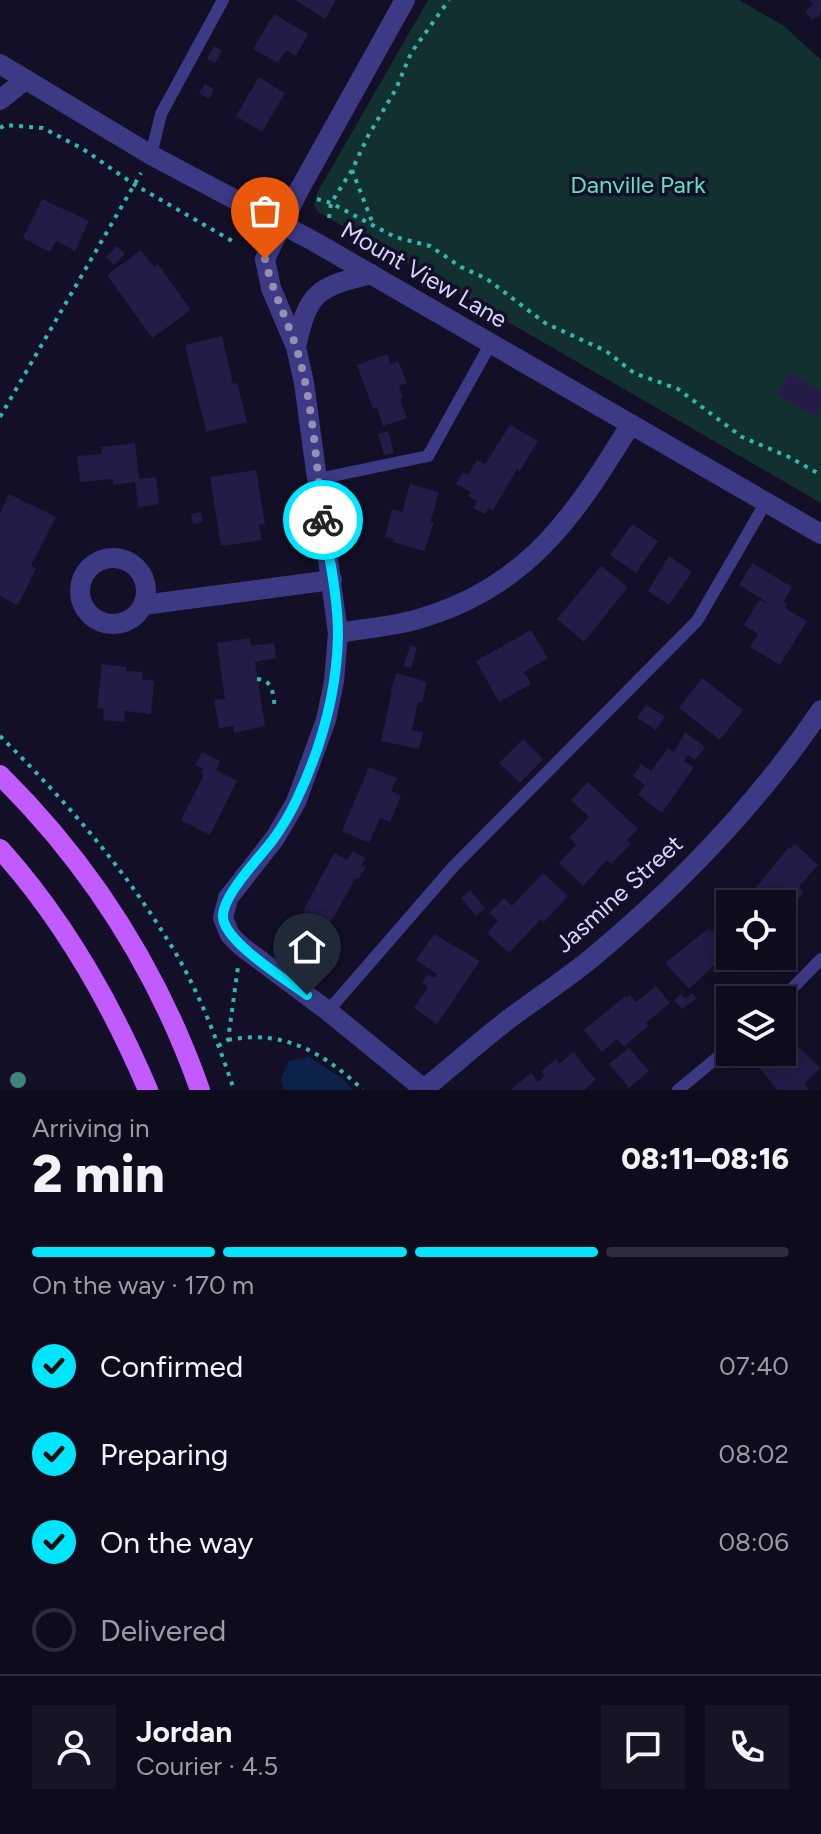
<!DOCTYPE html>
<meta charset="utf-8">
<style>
body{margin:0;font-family:Figtree,sans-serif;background:#171425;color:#f1f3f6;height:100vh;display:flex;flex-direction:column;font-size:30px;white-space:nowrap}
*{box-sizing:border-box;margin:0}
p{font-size:26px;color:#9b9ba3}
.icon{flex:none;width:44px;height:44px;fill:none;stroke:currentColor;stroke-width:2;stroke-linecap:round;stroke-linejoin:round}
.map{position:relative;height:1090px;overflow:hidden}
.details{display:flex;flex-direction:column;background:#0e0b1c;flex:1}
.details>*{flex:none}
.tools{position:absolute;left:716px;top:890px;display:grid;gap:16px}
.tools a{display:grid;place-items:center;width:80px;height:80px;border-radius:0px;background:#0e0b1c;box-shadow:0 4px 20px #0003,0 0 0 2px #2e2b3b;font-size:40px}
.pin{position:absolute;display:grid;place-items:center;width:68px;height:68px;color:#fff;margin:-82px -34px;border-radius:50% 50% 50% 0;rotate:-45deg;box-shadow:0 0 8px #0007}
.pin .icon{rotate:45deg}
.courier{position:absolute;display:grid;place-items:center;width:80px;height:80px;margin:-40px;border:6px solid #00e5ff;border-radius:50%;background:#fff;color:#222;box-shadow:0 2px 10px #0007}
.headline em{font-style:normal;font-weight:800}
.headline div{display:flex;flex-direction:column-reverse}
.headline{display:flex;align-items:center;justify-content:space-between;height:136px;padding:0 32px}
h1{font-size:52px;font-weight:800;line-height:60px}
.bar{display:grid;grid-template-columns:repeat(4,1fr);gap:12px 8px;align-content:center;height:96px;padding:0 32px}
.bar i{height:10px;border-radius:6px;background:#2e2b3b}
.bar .active{background:#00e5ff}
.bar p{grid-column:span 4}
.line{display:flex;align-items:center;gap:20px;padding:0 32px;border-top:2px solid #2e2b3b}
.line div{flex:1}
.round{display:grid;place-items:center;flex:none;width:84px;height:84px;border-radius:0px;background:#171425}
ol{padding:0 32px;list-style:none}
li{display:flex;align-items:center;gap:24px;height:88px}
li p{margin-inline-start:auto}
li .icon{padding:8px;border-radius:50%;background:#00e5ff;color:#111;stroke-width:4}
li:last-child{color:#9b9ba3}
li i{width:44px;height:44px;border:4px solid #2e2b3b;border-radius:50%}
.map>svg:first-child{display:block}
.green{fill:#12302f}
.water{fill:#0c2248}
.building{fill:#241b47}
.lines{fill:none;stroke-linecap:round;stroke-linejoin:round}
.path{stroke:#2fb8b0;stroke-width:4;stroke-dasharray:4 6;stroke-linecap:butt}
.service{stroke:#3d3a85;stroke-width:12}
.minor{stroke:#3d3a85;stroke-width:20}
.tertiary{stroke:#3d3a85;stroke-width:20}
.primary{stroke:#c25bff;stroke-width:20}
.tree{fill:#3d827b}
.done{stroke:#948fb3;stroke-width:8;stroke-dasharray:0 14.4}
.route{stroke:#00e5ff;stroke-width:10}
.labels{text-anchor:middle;stroke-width:7;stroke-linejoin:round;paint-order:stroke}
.park-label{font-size:24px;fill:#5fe0c0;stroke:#130f26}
.street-label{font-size:24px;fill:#d9d4ff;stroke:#130f26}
</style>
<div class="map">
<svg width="821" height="1090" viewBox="0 0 821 1090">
<rect width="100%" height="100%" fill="#130f26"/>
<path class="green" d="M428 0H739L784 26 821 60V503L318 212 314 205 317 193Z"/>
<path class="water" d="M309 1057 342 1078 353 1090H284L281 1079 289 1061Z"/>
<path class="building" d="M295 0H336L325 19Z
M809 0H821V14L812 20 805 11 813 5Z
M274 14 308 34 296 56 286 50 278 63 253 49Z
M214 46 222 51 215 63 207 59Z
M259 77 285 93 262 132 236 116Z
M205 84 214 89 209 99 199 93Z
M42 199 89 221 75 251 56 241 50 252 23 238Z
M117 246 125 254 114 265 106 257Z
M141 250 154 267 158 264 191 310 152 338 107 275Z
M222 336 233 384 237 383 247 422 206 432 185 345Z
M387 354 391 364 398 361 407 383 399 386 403 398 400 399 407 418 383 426 377 408 373 409 357 365Z
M790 373 821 391V406L815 416 777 394Z
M510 425 538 441 520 471 517 469 493 510 489 508 485 514 473 508 477 501 468 496 471 492 456 484 463 472 468 475 477 460 485 464Z
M388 431 394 453 384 455 378 434Z
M135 443 139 479 156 477 159 504 138 507 135 482 113 485V479L80 482 77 456 102 454 101 447Z
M256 470 265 524 259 525 262 540 221 546 210 477Z
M410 484 439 492 430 523H434L424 551 393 542 394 540 385 537 392 509 402 512Z
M9 494 56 517 31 566 36 568 18 605 0 596V513Z
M201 512 203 522 193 524 191 514Z
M632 524 658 541 636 573 610 555Z
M669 556 692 572 669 605 648 591Z
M752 563 792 587 783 602 787 604 785 608 807 621 780 665 750 647 758 634 744 625 759 600 768 603 739 585Z
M601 566 628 587 584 642 557 619Z
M531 630 548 658 524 672 531 684 499 702 476 661Z
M250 638 251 646 274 643 276 658 255 662 265 726 234 733 233 726 219 728 214 700 225 699 217 643Z
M410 645 417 647 411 668 404 666Z
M102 664 126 667V671L142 672V679L154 681 151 714 125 711 124 722 103 720 104 709 97 708Z
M397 673 427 682 422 703 418 702 412 730 423 732 419 749 381 741 392 691H390Z
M702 678 743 710 720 740 679 708Z
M646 705 665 716 656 730 637 718Z
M685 732 705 747 695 760 688 755 684 761 694 767 662 813 638 795 645 785 633 776 641 764 651 771 668 748 674 752Z
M523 739 543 759 520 783 499 763Z
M202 752 220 761 216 770 237 781 210 835 181 820 204 775 201 773 203 769 195 765Z
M369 767 397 778 391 791 401 796 390 822 380 818 369 843 342 831Z
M588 782 638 829 627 840 631 844 611 864 607 860 583 886 559 863 576 845 569 838 589 817 571 800Z
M795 844 818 865 801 884 799 888 804 892 791 907 786 903 782 908V904H757L749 896 789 847 790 849Z
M353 851 365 858 361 865 366 867 358 880 356 878 329 925 303 911 334 853 347 860Z
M543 873 568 896 544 922 541 919 509 953 487 933 498 921 489 913 504 898 512 906Z
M470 890 485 908 476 916 461 898Z
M730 915V950L689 989 665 963 709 928 714 934 719 929 717 927Z
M434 934 480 961 437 1024 414 1008 428 987 422 983 428 974 434 978 437 974 416 960Z
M656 986 670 1003 646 1023 648 1026 624 1047 617 1039 602 1052 584 1030 625 996 626 998 630 995 636 1002Z
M692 993 697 998 682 1009 674 1000 681 994 685 999Z
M782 1020 795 1034 782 1047Z
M798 1046 820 1068 804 1084 810 1090H777L760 1068 777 1052H782V1047L789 1055Z
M629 1048 649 1071 629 1088 609 1064Z
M573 1052 596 1080 584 1090H510L531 1073 538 1082 545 1076 541 1071 556 1059 559 1064Z"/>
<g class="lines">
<path class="path" d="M0 128 5 125 43 128 83 149 135 185 234 242
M352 170 373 224
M317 199 331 203 395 237 430 246 461 267 487 279 545 323 606 351 634 373 678 389 742 437 789 457 821 475
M329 218 331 203 352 170 368 136 396 89 411 53 449 0
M0 417 141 173
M257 679C274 680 273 695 275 709
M0 736C62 797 121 864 167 939 196 984 217 1039 234 1090
M228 1040C284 1029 324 1053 363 1090
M218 1046 228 1040 238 967"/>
<path class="service" d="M151 155 161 114 223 0
M318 479 428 456 491 343
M781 1000 821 959
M328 1011 454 866 697 621 766 502
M678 1090 730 1047"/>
<path class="minor" d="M405 0 299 190 265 259 271 288 296 347 304 383 338 633 334 681 326 720 296 802 275 838 228 898 223 918 230 935 241 946 328 1011 425 1090
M0 100 24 81
M296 347C308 291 318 287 371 274
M80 591a33 33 0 1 1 66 0a33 33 0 1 1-66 0Z
M143 605 332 580
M338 633C368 628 399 626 428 616 532 583 577 511 631 424
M424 1089C451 1067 477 1044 505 1022 534 1000 565 980 593 957 678 886 759 802 821 710"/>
<path class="tertiary" d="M0 64 151 155 315 242 821 534"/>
<path class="primary" d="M0 775C90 864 158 971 200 1090
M0 849C63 919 111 1003 148 1090"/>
</g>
<circle class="tree" cx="18" cy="1080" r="8"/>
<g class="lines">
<path class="done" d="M265 259C272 290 286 317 296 347 313 400 316 464 323 520"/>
<path class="route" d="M307 995C287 980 224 942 223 917 222 896 259 858 272 841 281 829 290 814 297 799 321 748 337 692 338 635 338 597 329 557 323 520"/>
</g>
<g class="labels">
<g class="park-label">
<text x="638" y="193">Danville Park</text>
</g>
<g class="street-label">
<text transform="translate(424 275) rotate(30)" y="8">Mount View Lane</text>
<text transform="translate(619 894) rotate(-42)" y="8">Jasmine Street</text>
</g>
</g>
</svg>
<div class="tools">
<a><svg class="icon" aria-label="locate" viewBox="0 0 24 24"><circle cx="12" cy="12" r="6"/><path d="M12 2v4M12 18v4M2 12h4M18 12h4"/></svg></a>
<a><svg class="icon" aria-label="layers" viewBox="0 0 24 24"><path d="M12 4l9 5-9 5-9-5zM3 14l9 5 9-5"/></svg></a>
</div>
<div class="pin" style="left:265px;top:259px;background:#ea580c"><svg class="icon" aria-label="bag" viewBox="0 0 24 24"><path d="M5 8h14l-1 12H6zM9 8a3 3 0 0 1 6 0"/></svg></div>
<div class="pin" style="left:307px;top:995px;background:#1f2937"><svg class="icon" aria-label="home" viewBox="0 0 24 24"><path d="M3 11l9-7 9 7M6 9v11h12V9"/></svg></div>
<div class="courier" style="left:323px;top:520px"><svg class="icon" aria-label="bike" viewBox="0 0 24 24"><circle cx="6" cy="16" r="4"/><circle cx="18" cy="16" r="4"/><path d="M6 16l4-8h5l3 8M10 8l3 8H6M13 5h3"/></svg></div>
</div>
<section class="details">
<div class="headline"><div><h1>2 min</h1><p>Arriving in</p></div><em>08:11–08:16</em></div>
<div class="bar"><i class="active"></i><i class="active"></i><i class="active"></i><i></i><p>On the way · 170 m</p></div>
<ol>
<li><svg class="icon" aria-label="check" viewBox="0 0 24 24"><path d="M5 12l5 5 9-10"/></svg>Confirmed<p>07:40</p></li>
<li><svg class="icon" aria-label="check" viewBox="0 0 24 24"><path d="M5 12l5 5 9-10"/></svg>Preparing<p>08:02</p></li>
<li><svg class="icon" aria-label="check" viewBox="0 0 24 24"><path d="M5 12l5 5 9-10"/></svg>On the way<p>08:06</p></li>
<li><i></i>Delivered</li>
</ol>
<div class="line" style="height:144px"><a class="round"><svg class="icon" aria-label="person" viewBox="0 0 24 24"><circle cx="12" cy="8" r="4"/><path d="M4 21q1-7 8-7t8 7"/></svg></a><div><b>Jordan</b><p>Courier · 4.5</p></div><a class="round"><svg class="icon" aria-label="chat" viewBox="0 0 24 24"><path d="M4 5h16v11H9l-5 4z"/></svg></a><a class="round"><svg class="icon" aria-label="phone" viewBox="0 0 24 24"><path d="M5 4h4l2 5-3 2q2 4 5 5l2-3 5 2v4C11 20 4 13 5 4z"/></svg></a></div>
</section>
